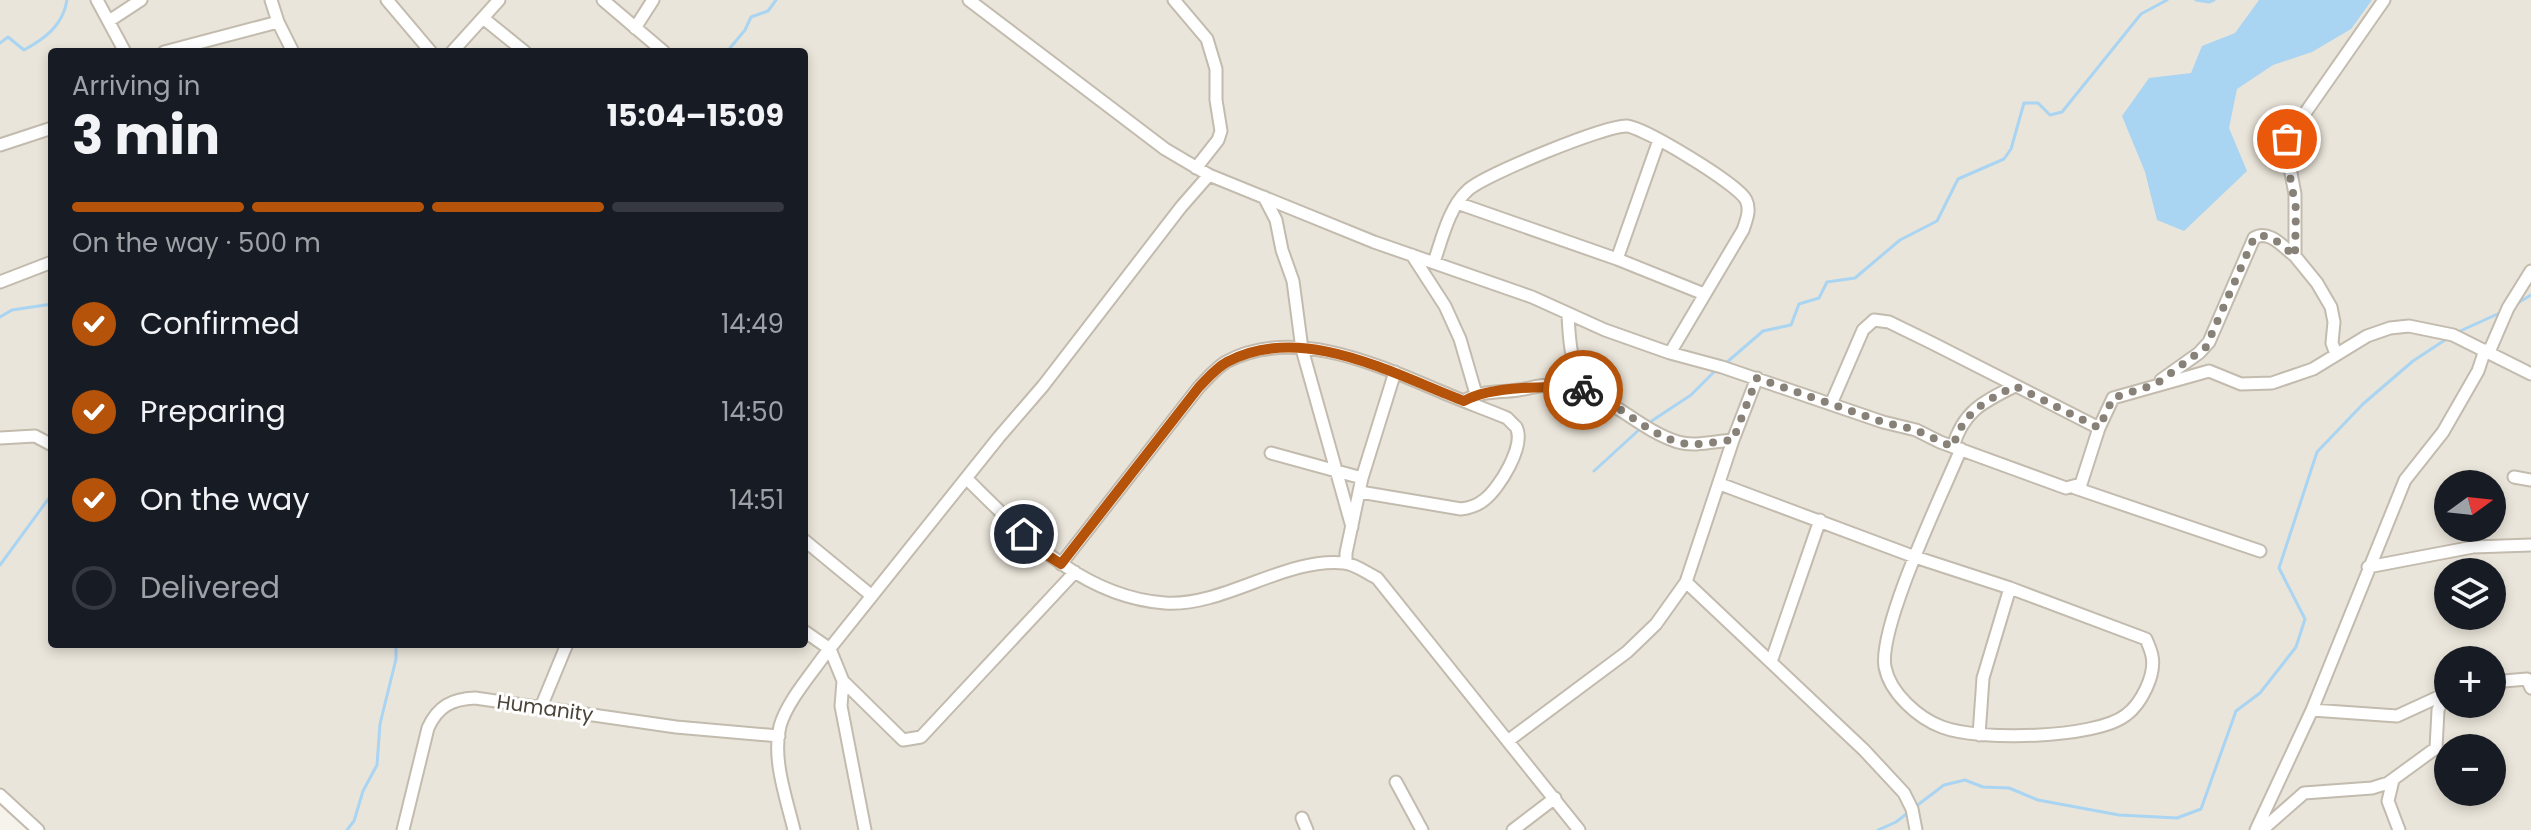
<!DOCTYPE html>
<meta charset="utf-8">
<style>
body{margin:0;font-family:Poppins,sans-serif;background:#242831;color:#f1f3f6;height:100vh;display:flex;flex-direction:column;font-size:30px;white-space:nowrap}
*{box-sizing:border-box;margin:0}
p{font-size:26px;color:#9ea1a6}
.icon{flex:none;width:44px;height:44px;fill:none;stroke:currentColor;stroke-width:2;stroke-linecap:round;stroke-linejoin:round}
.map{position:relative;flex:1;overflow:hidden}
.details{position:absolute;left:48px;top:48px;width:760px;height:600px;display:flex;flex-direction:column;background:#171b24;border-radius:8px;box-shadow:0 4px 12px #0003}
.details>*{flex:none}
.needle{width:52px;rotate:75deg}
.fabs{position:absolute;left:2434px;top:470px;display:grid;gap:16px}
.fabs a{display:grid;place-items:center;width:72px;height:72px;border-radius:50%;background:#171b24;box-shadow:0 4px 12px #0003;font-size:40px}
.pin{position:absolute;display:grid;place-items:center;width:68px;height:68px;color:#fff;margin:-34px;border:4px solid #fff;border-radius:50%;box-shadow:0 2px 8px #0007}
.courier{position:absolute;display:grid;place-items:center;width:80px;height:80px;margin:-40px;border:6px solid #b45309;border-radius:50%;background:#fff;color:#222;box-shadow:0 2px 10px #0007}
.summary em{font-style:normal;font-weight:700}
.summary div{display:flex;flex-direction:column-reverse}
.summary{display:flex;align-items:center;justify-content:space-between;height:136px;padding:0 24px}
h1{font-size:52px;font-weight:700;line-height:60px}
.bar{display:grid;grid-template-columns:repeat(4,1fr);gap:12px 8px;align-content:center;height:96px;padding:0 24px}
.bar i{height:10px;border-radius:6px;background:#363941}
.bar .on{background:#b45309}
.bar p{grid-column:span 4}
ol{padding:0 24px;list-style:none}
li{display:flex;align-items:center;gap:24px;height:88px}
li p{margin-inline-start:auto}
li .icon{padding:8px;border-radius:50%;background:#b45309;color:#fff;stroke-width:4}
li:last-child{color:#9ea1a6}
li i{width:44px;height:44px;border:4px solid #363941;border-radius:50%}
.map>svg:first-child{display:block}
.residential{fill:#eae5da;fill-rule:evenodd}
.water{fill:#a9d4f2}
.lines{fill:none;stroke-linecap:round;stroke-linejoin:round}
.stream{stroke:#a9d4f2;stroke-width:3}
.minor-casing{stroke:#c2bbae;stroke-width:15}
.minor{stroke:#fff;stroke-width:11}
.done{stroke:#878178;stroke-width:8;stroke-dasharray:0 14.4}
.route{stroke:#b45309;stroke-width:10}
.labels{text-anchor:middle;stroke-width:6;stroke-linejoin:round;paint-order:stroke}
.street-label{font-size:20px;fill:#4b4439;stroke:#fff}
</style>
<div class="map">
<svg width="2531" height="830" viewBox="0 0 2531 830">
<rect width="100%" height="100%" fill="#f6f3ec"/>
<path class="residential" d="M0 0H2531V830H27L0 806ZM52 52H804V644H52ZM2448 484H2492V528H2448ZM2448 572H2492V616H2448ZM2448 660H2492V704H2448ZM2448 748H2492V792H2448Z"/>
<path class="water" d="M2259 0H2372L2351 29 2312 52 2273 65 2237 89 2229 128 2247 171 2184 231 2157 220 2145 172 2122 116 2149 78 2191 73 2202 46 2235 33Z"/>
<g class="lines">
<path class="stream" d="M2196 0 2209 2 2214 0
M0 43 8 37 24 50C46 38 63 25 67 0
M731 52 730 48 745 30 751 17 768 11 776 0
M2516 304 2531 295
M0 317 12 310 52 304
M2458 332 2502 312
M1726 363 1763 331 1791 325 1799 304 1819 298 1827 282 1855 278 1900 240 1937 221 1958 179 2004 159 2011 149 2024 103H2038L2050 115 2062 112 2141 14 2167 0
M1647 424 1691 395 1717 369
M1594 471 1641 428
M0 565 52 494
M1915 807 1944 785 1965 780 1983 787 2009 788 2038 800 2119 815 2177 818 2201 809 2236 711 2260 693 2296 647 2305 619 2279 568 2317 452 2363 404 2413 361 2448 338
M347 830 354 821 363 791 377 765 380 724 396 659V644
M1878 830 1896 822 1909 812"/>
<g class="minor-casing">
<path id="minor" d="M97 0 125 52
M271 0 278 22 293 52
M387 0 431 52
M603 0 664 52
M969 0 1165 149 1209 175 1374 242 1532 297 1605 330 1670 353 1722 367 1883 422 1916 430 1940 442 2066 488 2081 484 2099 428 2113 398 2209 371 2241 384 2272 383 2313 369 2367 336 2390 328 2409 326 2453 335 2531 374
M1174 0 1207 39 1216 69V100L1221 131 1218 140 1196 168
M483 18 525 52
M109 21 141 0
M635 28 653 0
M164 52 278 22
M452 52 499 0
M0 145 52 128
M1264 197 1276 220 1282 250 1293 281 1302 349 1352 527
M1457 203 1617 259 1704 294
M1412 255 1445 306 1460 339 1476 394
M1617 259 1659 140
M1434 262C1442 239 1449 207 1468 190 1484 175 1606 125 1627 126 1645 128 1738 184 1746 200 1751 210 1746 221 1743 230L1670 353
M0 282 52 262
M1568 315C1570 353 1570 360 1591 392
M2489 352 2508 308 2531 271
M2336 354 2332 343 2334 322 2331 307 2317 283 2295 256V194L2286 147 2287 139 2384 0
M2161 380 2199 353 2209 342 2254 238C2269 229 2283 247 2295 256
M1464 401C1482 390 1498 393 1518 390 1528 389 1538 385 1549 385 1602 383 1631 427 1678 442 1695 447 1715 441 1733 440
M1831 404 1863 330 1874 320 1889 322 1932 343 2099 428
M0 438 35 436 52 445
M1953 447C1963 411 1983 402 2015 386
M1271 453 1362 478
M2514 477 2531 480
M967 479C1023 534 1081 597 1165 603 1224 607 1285 557 1344 563 1355 564 1367 573 1377 578L1579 830
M1720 484 1915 557 2010 588 2146 639C2148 644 2151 650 2152 656 2156 675 2141 704 2126 715 2095 739 1978 741 1942 727 1918 718 1890 693 1885 667 1878 627 1943 492 1961 449
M2075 488 2260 551
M804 540 872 596
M1346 563V553L1362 478 1395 372
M1061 564 1199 387C1207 379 1216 368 1226 362 1296 324 1384 368 1449 395 1468 403 1488 410 1507 418 1507 418 1515 426 1516 427 1526 445 1499 489 1484 500 1477 506 1469 508 1461 509L1360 492
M2368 567 2473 547 2531 545
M1686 582 1864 750 1904 793 1912 809 1916 830
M804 631 830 649 843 681 903 740 921 737 1075 572
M1771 662 1820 520
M843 681 841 706 865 830
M2492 682 2527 679 2531 688
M541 707 567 644
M2312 710 2397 716 2447 693
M1979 735 1983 678 2010 588
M1509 740 1627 652 1656 624 1686 582 1733 440 1757 378
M2393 780 2388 801 2399 830
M1396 782 1422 830
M0 795 38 830
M1302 818 1307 830
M403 830 428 728C438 706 452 699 475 698L676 727 779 736
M794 830C786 797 772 759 780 726 787 702 809 677 823 657L999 437 1043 386 1181 207 1209 175
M1513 830 1555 798
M2256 830 2312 710 2405 480 2443 432 2478 371 2485 350
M2262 830 2304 793 2372 788 2388 783 2436 748 2438 710 2445 694"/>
</g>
<use href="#minor" class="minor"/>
</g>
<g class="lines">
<path class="done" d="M1583 390C1619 401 1652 441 1689 444 1703 445 1719 441 1733 440L1757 378 1883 422 1916 430 1953 447C1963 412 1984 402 2015 386L2099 428 2113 398 2156 384 2206 347 2254 238C2269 230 2283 247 2295 256L2296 209 2286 155 2287 139"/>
<path class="route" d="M1024 534 1044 553 1061 564 1199 387C1207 379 1216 368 1227 362 1302 322 1393 374 1464 401 1490 386 1553 385 1583 390"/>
</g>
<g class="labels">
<g class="street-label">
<text transform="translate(545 708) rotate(8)" y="7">Humanity</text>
</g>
</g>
</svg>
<div class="fabs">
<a><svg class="needle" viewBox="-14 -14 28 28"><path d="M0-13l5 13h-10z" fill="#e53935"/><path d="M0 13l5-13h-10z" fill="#9ea1a6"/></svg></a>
<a><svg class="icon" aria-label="layers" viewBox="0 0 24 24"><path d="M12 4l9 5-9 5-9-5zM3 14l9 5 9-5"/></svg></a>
<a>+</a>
<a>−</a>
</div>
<div class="pin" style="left:2287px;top:139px;background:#ea580c"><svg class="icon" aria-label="bag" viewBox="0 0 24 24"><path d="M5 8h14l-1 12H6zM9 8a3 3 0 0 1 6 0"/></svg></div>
<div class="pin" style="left:1024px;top:534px;background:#1f2937"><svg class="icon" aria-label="home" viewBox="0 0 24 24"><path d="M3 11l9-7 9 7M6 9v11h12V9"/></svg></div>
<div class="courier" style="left:1583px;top:390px"><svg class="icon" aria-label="bike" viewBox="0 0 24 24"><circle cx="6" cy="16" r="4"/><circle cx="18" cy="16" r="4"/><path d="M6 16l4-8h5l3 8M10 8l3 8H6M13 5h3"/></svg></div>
<section class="details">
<div class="summary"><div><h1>3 min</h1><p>Arriving in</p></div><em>15:04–15:09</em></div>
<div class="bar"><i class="on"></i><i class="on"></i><i class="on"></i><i></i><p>On the way · 500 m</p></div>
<ol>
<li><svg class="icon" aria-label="check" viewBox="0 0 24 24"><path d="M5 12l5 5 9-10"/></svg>Confirmed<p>14:49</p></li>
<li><svg class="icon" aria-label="check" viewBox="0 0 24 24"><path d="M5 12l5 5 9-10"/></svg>Preparing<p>14:50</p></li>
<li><svg class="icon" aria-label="check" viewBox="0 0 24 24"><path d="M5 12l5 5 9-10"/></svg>On the way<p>14:51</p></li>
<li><i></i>Delivered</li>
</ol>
</section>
</div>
